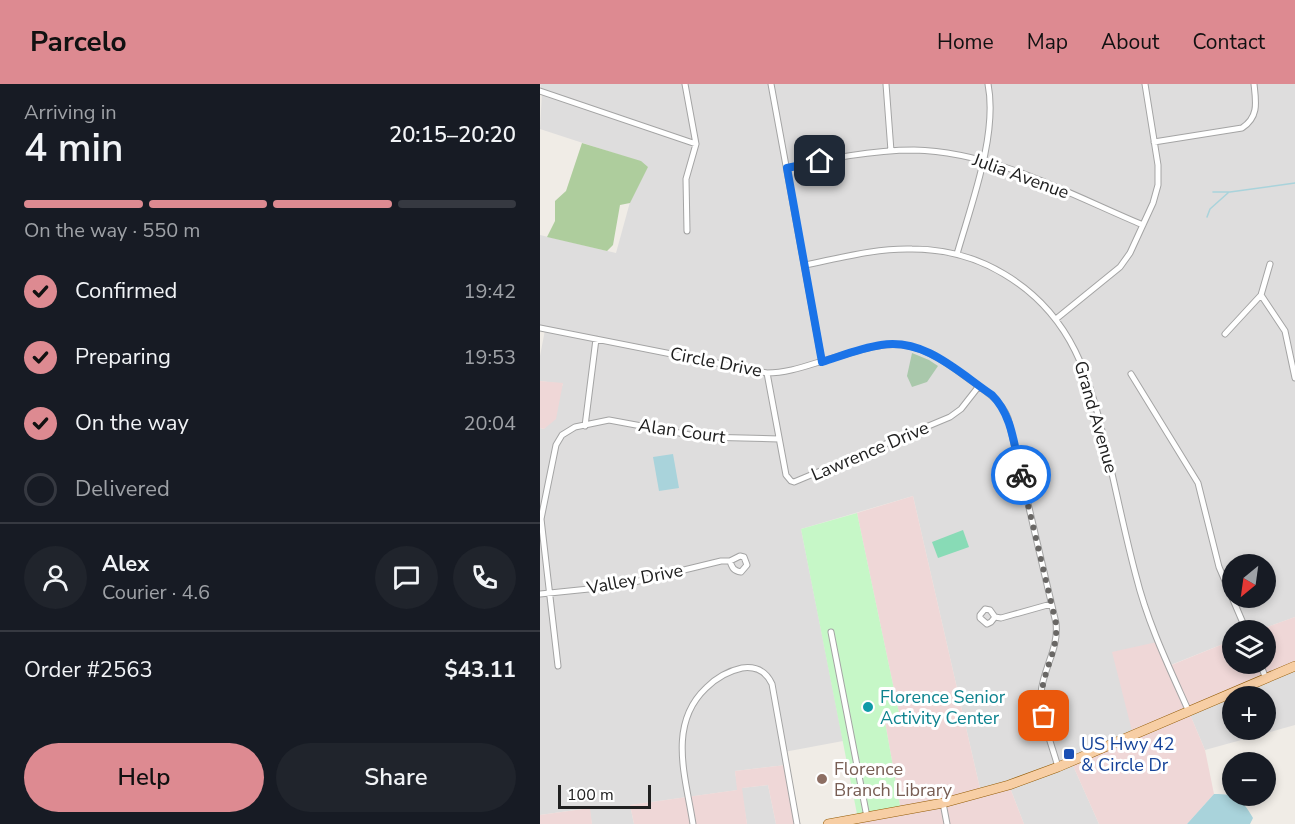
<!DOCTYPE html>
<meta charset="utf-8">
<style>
body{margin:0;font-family:"Nunito Sans",sans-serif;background:#20242c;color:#f1f3f6;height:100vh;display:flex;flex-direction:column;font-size:22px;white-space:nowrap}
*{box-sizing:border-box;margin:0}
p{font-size:20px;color:#9ea1a6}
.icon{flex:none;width:33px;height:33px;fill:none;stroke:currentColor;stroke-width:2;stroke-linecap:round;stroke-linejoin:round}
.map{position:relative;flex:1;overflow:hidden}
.drawer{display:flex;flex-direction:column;background:#171b24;width:540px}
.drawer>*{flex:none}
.needle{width:39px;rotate:209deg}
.controls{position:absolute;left:682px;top:470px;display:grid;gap:12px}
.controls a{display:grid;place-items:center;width:54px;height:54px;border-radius:50%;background:#171b24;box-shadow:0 3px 9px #0003;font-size:30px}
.scale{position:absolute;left:18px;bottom:15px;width:93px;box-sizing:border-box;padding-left:6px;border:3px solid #202020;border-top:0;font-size:16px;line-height:21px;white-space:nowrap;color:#202020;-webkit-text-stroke:4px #fff;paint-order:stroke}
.pin{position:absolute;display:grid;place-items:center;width:51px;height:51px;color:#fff;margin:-26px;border-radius:12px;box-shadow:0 3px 9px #0006}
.courier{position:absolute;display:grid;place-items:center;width:60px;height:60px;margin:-30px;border:4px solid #1a73e8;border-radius:50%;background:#fff;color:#222;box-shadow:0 2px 8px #0007}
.head em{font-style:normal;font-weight:600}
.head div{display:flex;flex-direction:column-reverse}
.head{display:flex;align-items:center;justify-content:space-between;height:102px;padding:0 24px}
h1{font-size:39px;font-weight:600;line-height:45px}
.bar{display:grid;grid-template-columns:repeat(4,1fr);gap:9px 6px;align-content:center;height:72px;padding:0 24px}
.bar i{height:8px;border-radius:4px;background:#363941}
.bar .current{background:#dd8a91}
.bar p{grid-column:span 4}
.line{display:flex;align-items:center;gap:15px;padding:0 24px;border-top:2px solid #363941}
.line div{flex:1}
.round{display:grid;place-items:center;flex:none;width:63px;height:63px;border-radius:32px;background:#20242c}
ol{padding:0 24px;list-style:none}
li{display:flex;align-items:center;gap:18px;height:66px}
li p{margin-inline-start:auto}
li .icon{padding:6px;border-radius:50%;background:#dd8a91;color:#111;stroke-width:4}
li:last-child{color:#9ea1a6}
li i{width:33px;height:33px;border:3px solid #363941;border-radius:50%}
.primary-button{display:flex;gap:12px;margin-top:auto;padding:12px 24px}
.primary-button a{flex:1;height:69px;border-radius:36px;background:#dd8a91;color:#111;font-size:24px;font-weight:600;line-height:69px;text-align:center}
.primary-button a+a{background:#20242c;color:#f1f3f6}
header{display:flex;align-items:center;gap:36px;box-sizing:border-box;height:84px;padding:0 30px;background:#dd8a91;color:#111}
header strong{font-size:28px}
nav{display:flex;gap:33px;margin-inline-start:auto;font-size:21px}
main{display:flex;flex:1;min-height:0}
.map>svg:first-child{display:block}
.residential{fill:#dedddd;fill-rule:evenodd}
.commercial{fill:#efd7d7}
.forest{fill:#aecd9d}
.cemetery{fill:#a9c8ab}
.park{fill:#c6f7c7}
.pitch{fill:#88dbb6}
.water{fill:#a9d3db}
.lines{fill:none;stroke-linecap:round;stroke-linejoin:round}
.stream{stroke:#a9d3db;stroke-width:1.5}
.street-casing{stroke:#a4a4a4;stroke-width:7}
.primary-casing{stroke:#945c07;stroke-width:10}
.street{stroke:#fff;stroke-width:5}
.primary{stroke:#f7cea4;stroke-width:9}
.done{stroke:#696765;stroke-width:6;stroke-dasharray:0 10.8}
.route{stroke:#1a73e8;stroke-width:8}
.culture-dot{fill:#0f9aa8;stroke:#fff;stroke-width:2}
.transit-dot{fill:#1a4fb4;stroke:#fff;stroke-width:2}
.education-dot{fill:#8d6e63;stroke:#fff;stroke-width:2}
.labels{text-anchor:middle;stroke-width:6;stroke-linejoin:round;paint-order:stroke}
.street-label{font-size:18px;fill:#202020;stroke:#fff}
.culture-label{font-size:18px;fill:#0d838f;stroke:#fff;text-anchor:start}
.transit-label{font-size:18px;fill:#164399;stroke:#fff;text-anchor:start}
.education-label{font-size:18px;fill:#785e54;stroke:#fff;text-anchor:start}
</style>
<header>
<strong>Parcelo</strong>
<nav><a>Home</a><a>Map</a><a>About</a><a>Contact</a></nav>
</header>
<main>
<section class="drawer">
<div class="head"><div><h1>4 min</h1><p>Arriving in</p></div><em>20:15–20:20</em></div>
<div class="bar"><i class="current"></i><i class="current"></i><i class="current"></i><i></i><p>On the way · 550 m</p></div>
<ol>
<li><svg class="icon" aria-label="check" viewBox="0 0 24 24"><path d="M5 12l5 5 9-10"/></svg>Confirmed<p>19:42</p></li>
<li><svg class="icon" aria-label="check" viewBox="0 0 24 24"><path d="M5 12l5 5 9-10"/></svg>Preparing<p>19:53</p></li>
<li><svg class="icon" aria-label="check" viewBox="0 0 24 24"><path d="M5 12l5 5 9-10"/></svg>On the way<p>20:04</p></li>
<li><i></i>Delivered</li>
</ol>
<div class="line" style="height:108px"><a class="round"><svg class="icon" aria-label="person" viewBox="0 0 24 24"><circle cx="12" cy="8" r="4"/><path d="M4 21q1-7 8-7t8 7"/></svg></a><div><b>Alex</b><p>Courier · 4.6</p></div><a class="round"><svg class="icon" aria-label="chat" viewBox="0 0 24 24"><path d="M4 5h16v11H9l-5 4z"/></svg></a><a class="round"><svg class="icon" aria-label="phone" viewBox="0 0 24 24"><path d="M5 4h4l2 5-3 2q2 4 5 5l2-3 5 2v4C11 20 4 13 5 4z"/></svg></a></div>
<div class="line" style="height:78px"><div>Order #2563</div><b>$43.11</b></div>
<div class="primary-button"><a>Help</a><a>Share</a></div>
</section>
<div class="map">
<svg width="755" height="740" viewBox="0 0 755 740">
<rect width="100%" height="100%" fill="#f0ece6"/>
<path class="residential" d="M0 0H755V533L719 546H693V556L628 582 593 651 531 677 559 740H484L469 701 441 709 373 412 261 445 303 657 244 668 246 681 195 687 198 706 90 721 94 740H52L49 724 0 731V344L4 345 23 300 0 297V272L5 246 0 244V151L76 169 101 78 0 45 2 8ZM693 480H726V513H693Z
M755 582V641L665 666 649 628ZM693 612H726V645H693Z
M228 701 236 740H207L201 704Z"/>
<path class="commercial" d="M0 297 23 299 16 335 4 345 0 344Z
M373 412 441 709 469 701 484 740H288L361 727 345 638 360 634 317 429Z
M755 533V582L649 628 665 666 674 710 647 740H559L531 677 593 651 572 568 617 558 629 582 693 556V579H726V546H719Z
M246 681 257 740H236L228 701 202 704 207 740H94L90 721 197 706 195 687Z
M50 724 52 740H0V731Z"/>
<path class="forest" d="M42 59 101 77 108 83 90 119 80 121 73 161 67 167 7 153 15 137V117L26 107Z"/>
<path class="cemetery" d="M372 269 389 276 398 282 387 298 372 303 367 292Z"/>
<path class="park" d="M317 429 360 634 345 638 361 727 318 735 261 445Z"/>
<path class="pitch" d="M423 446 429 463 398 474 392 458Z"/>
<path class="water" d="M133 370 139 404 119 407 113 373Z
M674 710C697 710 702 715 713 734L710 740H647Z"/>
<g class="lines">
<path class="stream" d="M673 108H690L755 99
M667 133 670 125 689 108"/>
<g class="street-casing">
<path id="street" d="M145 0 156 60 146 95 147 147
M231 0 282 278
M346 0 351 67
M0 7 156 60
M614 58 702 44C719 33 716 18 714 0
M247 84C288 75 331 66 374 66 455 68 529 110 603 141
M417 170C431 121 458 50 448 0
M265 181C300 174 336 164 372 165 404 165 436 173 464 190 533 231 550 294 567 368 577 410 585 451 596 492 608 540 629 583 649 628
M721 211 745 247 755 294
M516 235 580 183 590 169 613 119 618 101V81L605 0
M0 244 227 289C244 289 260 284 276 279 346 259 363 245 426 293 442 305 460 314 468 334L516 539C519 565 503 584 501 609 499 630 512 661 518 683
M685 250 721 211 730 180
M227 289 246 391 251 397 254 398 410 333 421 325 439 302
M591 290 658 399 679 483 706 546
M45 342 56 255
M0 510 78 502 181 477H190L200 472 204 473 207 481 201 488C194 487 192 484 190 477
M455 533 451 538 447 540 440 534V531L445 525 450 526 455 533 461 534 511 520
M291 548 327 733
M720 579 726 595
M18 582 1 435 16 361 22 351 35 343 69 336 161 353 239 355
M403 719 407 740
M153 740C146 694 127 641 166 604 176 594 188 587 202 584 216 582 226 587 232 600L257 740"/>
</g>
<g class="primary-casing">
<path id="primary" d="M288 740 403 719 469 701 518 683 755 582"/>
</g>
<use href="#street" class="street"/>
<use href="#primary" class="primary"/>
</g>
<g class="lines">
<path class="done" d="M481 391 516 539C519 575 494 594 504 632"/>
<path class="route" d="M280 77 247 84 282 278C301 272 321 264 341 261 385 254 418 288 452 311 473 332 474 363 481 391"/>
</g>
<circle class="culture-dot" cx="328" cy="623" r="6"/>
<rect class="transit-dot" x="523" y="664" width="12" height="12" rx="3"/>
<circle class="education-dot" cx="282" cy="695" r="6"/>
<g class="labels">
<g class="street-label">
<text transform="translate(481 92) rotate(20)" y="6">Julia Avenue</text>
<text transform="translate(176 278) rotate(11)" y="6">Circle Drive</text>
<text transform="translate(556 333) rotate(74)" y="6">Grand Avenue</text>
<text transform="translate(142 347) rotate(8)" y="6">Alan Court</text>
<text transform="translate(330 367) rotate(-23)" y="6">Lawrence Drive</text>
<text transform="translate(95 495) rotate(-11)" y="6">Valley Drive</text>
</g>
<g class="culture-label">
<text x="340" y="619">Florence Senior<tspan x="340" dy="21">Activity Center</tspan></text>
</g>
<g class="transit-label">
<text x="541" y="666">US Hwy 42<tspan x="541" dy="21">&amp; Circle Dr</tspan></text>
</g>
<g class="education-label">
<text x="294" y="691">Florence<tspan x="294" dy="21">Branch Library</tspan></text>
</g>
</g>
</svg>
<div class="controls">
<a><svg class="needle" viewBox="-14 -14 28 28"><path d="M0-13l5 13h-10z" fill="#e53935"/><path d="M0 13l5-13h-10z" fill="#9ea1a6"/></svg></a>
<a><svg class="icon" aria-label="layers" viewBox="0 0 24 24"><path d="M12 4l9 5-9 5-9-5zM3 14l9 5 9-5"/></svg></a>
<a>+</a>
<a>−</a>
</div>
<div class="scale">100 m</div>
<div class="pin" style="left:504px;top:632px;background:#ea580c"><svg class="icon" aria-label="bag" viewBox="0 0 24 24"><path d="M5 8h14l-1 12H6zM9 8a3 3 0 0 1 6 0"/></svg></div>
<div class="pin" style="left:280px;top:77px;background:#1f2937"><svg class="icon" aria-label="home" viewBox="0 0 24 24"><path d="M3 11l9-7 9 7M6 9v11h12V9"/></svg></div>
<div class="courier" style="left:481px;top:391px"><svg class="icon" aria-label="bike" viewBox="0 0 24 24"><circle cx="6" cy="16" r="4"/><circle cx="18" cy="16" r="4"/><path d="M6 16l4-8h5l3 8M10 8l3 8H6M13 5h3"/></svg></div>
</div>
</main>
